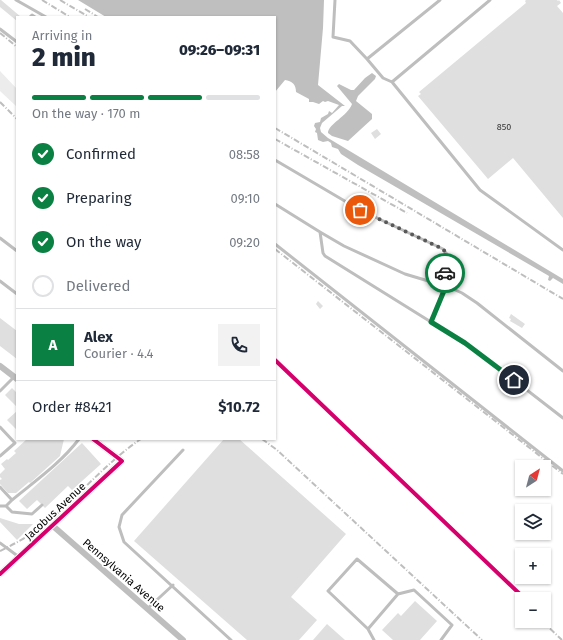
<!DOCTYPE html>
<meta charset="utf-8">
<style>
body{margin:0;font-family:"Fira Sans",sans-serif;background:#f2f2f3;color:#1f2937;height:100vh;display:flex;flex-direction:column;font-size:15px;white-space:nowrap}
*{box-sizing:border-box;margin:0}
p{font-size:13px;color:#747a83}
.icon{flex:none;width:22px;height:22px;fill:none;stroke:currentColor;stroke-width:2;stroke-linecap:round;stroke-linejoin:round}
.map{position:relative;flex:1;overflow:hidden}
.drawer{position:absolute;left:16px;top:16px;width:260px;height:424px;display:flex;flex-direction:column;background:#fff;border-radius:0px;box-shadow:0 1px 3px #0004}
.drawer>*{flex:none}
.needle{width:26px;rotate:36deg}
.buttons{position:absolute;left:515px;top:460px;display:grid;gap:8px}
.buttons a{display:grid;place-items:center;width:36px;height:36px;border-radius:0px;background:#fff;box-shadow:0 1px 3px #0004;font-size:20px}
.pin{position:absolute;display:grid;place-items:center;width:34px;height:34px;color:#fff;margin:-17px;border:2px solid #fff;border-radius:50%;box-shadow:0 1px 4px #0007}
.courier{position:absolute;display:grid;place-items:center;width:40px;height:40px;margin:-20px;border:3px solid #0b8043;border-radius:50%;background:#fff;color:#222;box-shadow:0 1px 5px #0007}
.headline em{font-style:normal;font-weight:800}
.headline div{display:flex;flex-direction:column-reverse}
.headline{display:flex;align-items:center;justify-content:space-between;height:68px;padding:0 16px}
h1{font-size:26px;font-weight:800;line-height:30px}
.bar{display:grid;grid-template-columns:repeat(4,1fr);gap:6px 4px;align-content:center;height:48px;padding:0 16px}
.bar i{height:5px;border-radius:3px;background:#e0e1e3}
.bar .active{background:#0b8043}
.bar p{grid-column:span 4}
.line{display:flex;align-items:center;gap:10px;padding:0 16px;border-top:1px solid #e0e1e3}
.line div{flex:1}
.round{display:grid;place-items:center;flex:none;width:42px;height:42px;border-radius:0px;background:#f2f2f3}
ol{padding:0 16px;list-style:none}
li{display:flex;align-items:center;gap:12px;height:44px}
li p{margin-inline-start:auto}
li .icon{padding:4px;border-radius:50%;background:#0b8043;color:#fff;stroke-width:4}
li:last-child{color:#747a83}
li i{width:22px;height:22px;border:2px solid #e0e1e3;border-radius:50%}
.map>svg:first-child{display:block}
.green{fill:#ececec}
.water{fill:#bfbfbf}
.building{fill:#dfdfdf}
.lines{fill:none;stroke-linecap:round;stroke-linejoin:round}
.lane{stroke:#bebebe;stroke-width:3}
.street{stroke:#bebebe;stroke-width:6}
.rail{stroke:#bebebe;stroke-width:2;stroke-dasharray:6 2 1 2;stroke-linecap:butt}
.cycleway-casing{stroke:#fff;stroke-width:6}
.cycleway{stroke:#d6006c;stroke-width:4}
.done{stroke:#595959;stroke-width:4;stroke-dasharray:0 7.2}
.route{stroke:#0b8043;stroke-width:5}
.labels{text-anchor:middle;stroke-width:3;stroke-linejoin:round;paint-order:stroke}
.number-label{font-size:9px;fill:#383838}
.street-label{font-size:11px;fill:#000;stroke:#fff}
</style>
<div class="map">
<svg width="563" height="640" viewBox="0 0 563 640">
<rect width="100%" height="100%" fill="#fff"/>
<path class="green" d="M0 71 17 89V107L0 91Z"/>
<path class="water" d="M78 0H324L323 28 318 85 345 106H342L322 123 320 128 321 132 328 138 563 279V284L553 278 550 281 548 280 549 276 358 165 341 154 338 149 332 147 331 143 328 141 323 142 318 140 317 133 315 132 316 129 314 126 315 123 320 122 321 118 328 114 329 111 332 113 339 105 328 101 325 102 323 101 319 104 313 102H309V99L296 92C296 84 292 81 285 80L275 92V17H106Z
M372 73 376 76 375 79 358 96 356 101 372 114V119L348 141 332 136 328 133C328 124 348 116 352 104L337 86 339 84 351 90H354L365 78Z"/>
<path class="building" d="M0 0H1L21 17H17V21L0 7Z
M526 0H557L558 1 559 0 561 3 557 6 563 13V218L513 158 488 179 418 96 421 94 419 92 526 3 525 1Z
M377 129 381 134 375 139 371 133Z
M318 301 323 306 320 309 316 304Z
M511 314 525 324 522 328 510 321 511 319 509 318Z
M0 318 17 331V359L0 346Z
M12 388 17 393V407L5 395Z
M17 411V430L7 420Z
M27 439H64L60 456 30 483 29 482 16 493H8L0 484V480L2 479 0 477V474L5 469 1 464 7 459 8 460 16 453 14 451Z
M224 439H239L346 534 291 597 317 620 299 640H247L134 541Z
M82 443 101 464 72 490 68 486 45 508 37 500 27 509 19 501Z
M0 518 19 524H33L17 540 0 522Z
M415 601 437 621 420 640H393L382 630 398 613 401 616Z
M327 624 345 640H313Z"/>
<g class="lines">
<path class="lane" d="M16 0 46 17
M335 0 333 37 350 41 367 59 383 78 392 82
M490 0 392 82 480 190 563 250
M30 17 32 15 35 17
M0 29 17 42
M367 59 440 0
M275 160 360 210 443 249 449 257 443 277 444 285 462 293 477 303 563 371
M275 204 320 232
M0 238 17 251
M275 244 563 471
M0 281 17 294
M431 322 325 256 323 253 320 232 344 246 405 274 445 286 431 322 479 353 563 418
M0 391 14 377
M0 427 15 443 0 456
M183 450 122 515 119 527 124 542 231 640
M0 487 12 500 6 506H0
M12 500C35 481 61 463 79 439
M6 506 12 512 32 514 42 505
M0 543 19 557
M398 594 414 590 452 625 441 640
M147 609 173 585
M368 629 398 594 357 559 328 591 368 629 374 640"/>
<path class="street" d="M0 366 17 379
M53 526 183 640
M0 574 122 461 93 439"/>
<path class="rail" d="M42 0 70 17
M60 0 89 17
M85 9 98 17
M0 33 17 47
M0 102 17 119
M275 128 563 299
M275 139 407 213
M275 249 563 474
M275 360 525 599
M262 439 277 450 482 640
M0 551C12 545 24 539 35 531 73 504 102 465 141 439
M542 621 562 640"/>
<g class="cycleway-casing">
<path id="cycleway" d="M275 360 525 599
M0 574 122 461 93 439"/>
</g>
<use href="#cycleway" class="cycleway"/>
</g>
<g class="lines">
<path class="done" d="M360 210 443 249 449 257 445 273"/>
<path class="route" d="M445 273 443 283 446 286 431 322 465 343 514 380"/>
</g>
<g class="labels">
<g class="number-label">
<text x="504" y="130">850</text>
</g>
<g class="street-label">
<text transform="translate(55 511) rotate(-43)" y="4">Jacobus Avenue</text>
<text transform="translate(124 575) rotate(41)" y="4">Pennsylvania Avenue</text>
</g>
</g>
</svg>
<div class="buttons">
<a><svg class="needle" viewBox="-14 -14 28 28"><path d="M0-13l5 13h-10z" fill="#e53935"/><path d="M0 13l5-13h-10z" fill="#747a83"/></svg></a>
<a><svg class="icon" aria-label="layers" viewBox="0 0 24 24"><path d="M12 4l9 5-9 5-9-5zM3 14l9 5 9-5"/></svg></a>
<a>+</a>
<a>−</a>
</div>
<div class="pin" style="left:360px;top:210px;background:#ea580c"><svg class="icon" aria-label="bag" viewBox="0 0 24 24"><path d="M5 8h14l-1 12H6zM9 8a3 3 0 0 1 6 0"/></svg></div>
<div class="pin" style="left:514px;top:380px;background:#1f2937"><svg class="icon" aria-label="home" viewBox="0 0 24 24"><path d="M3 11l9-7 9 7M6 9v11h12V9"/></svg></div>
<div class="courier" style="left:445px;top:273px"><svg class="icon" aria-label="car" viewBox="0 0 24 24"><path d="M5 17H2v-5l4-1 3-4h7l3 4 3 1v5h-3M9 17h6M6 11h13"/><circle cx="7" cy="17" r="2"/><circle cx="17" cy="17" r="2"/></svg></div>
<section class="drawer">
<div class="headline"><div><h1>2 min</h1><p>Arriving in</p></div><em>09:26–09:31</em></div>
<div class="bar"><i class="active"></i><i class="active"></i><i class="active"></i><i></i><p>On the way · 170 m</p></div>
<ol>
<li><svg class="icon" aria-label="check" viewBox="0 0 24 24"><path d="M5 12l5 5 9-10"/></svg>Confirmed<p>08:58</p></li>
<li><svg class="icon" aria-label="check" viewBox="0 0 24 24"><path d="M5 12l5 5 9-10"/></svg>Preparing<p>09:10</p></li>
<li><svg class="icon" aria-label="check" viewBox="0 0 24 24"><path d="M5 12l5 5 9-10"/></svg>On the way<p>09:20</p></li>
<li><i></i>Delivered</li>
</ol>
<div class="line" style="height:72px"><b class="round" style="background:#0b8043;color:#fff">A</b><div><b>Alex</b><p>Courier · 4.4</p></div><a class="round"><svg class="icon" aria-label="phone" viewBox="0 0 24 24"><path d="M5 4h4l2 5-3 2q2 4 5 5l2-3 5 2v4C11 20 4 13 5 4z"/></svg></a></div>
<div class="line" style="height:52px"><div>Order #8421</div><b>$10.72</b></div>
</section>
</div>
